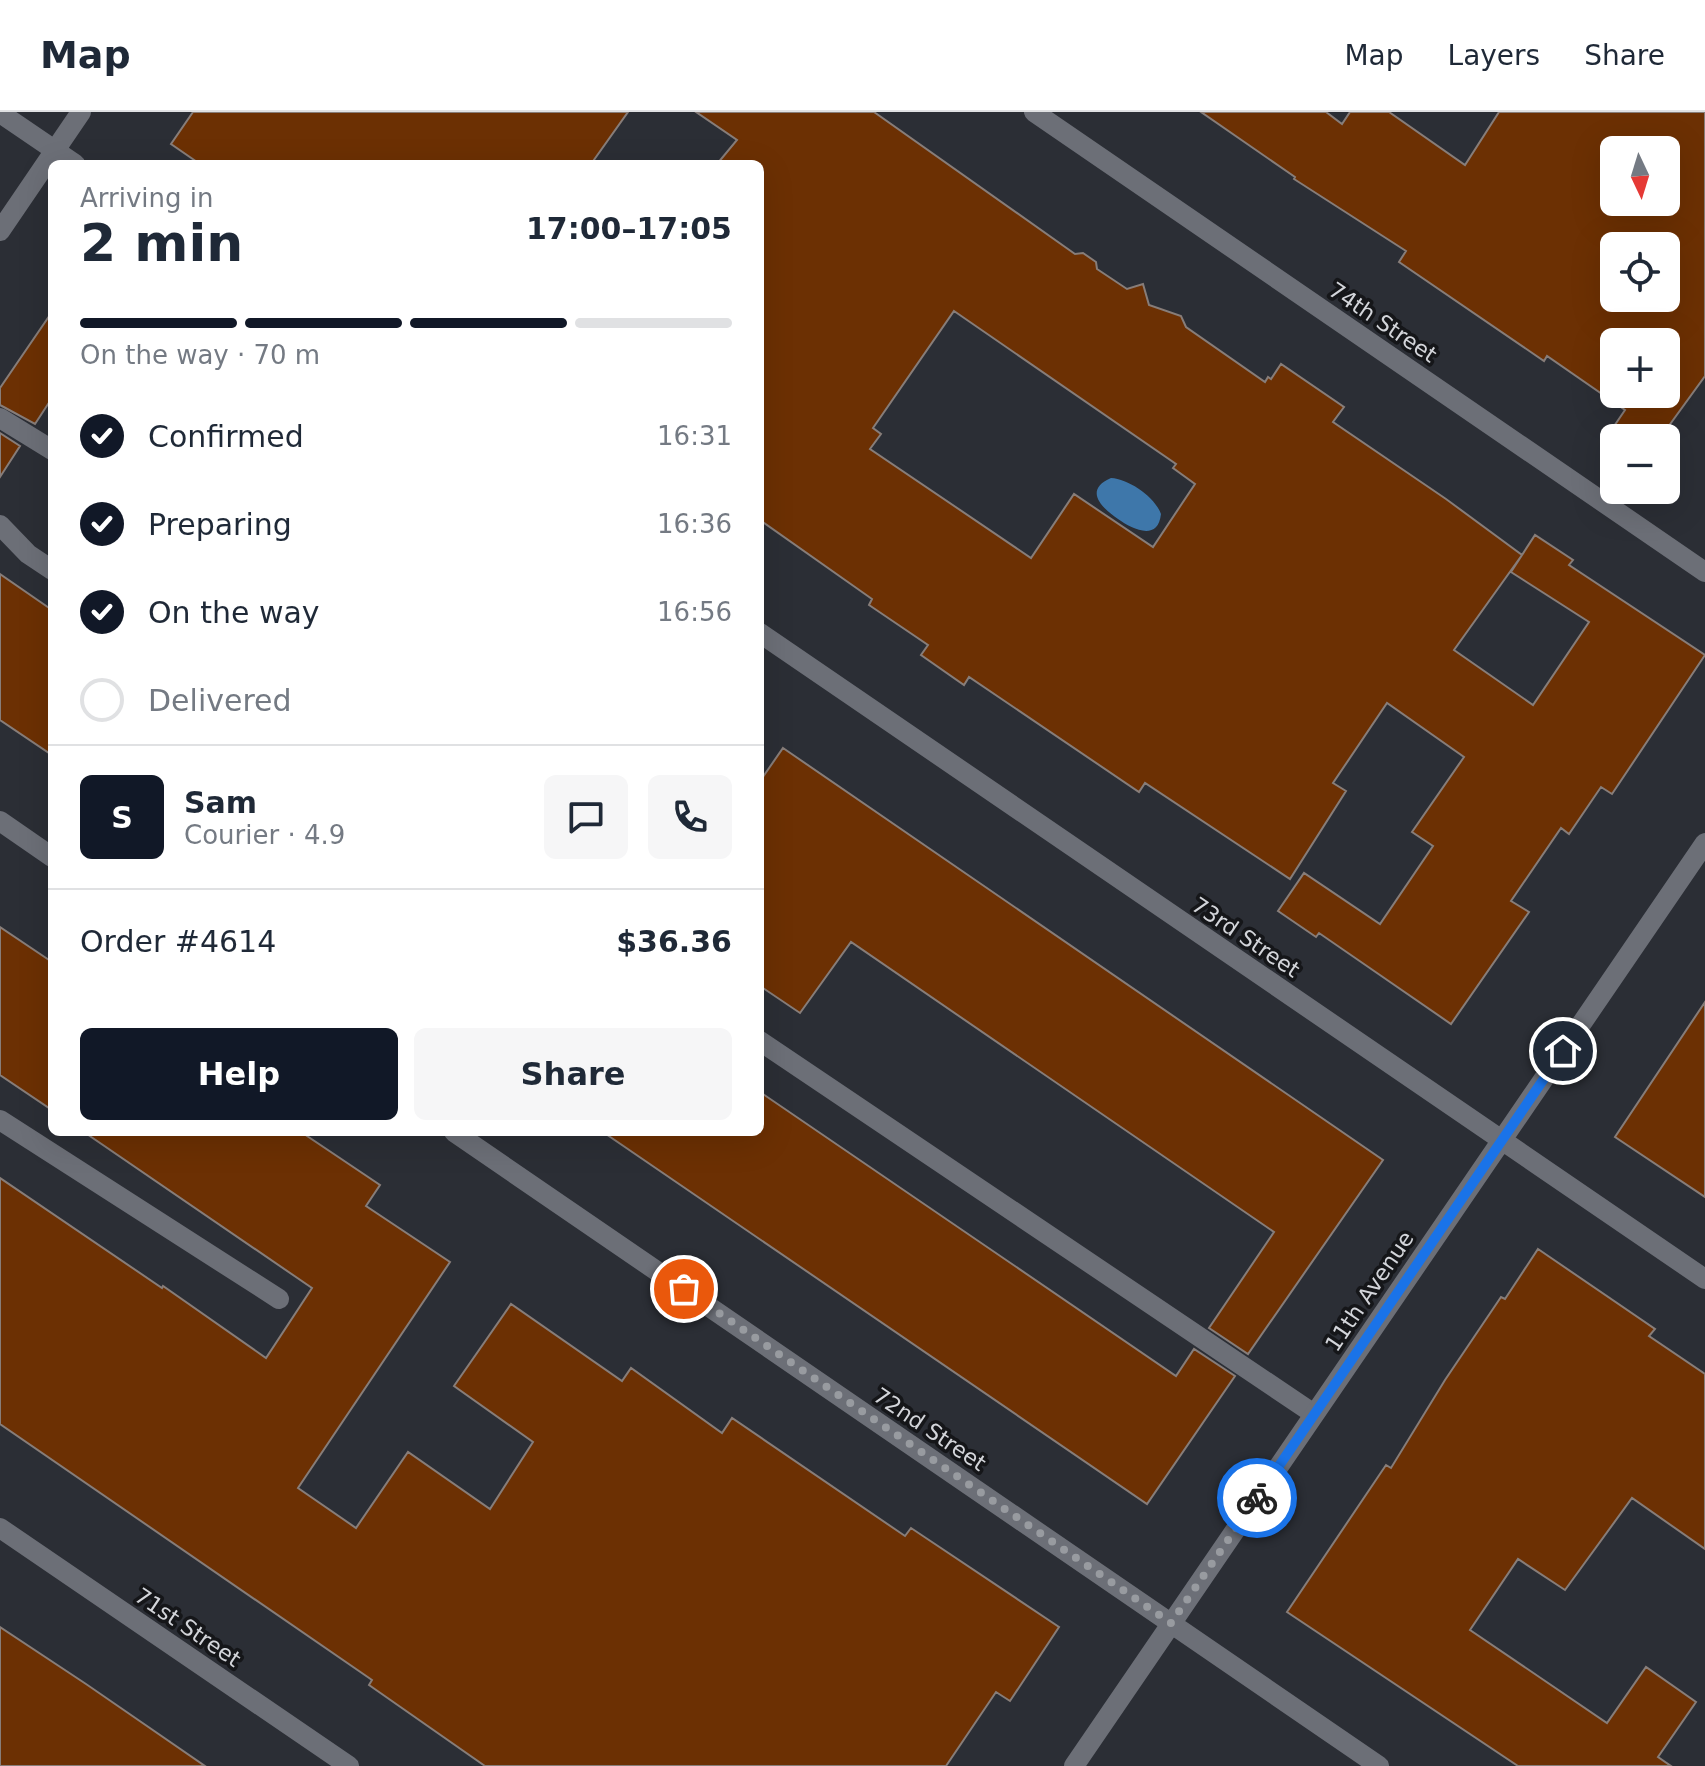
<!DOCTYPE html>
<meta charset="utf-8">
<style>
body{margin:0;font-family:"DejaVu Sans",sans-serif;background:#f6f6f7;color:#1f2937;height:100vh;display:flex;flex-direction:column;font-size:30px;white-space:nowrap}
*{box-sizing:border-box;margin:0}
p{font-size:26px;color:#747a83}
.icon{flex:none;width:44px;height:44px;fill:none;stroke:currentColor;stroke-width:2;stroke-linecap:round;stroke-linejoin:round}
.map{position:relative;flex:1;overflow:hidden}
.side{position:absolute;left:48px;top:48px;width:716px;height:976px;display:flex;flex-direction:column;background:#fff;border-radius:12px;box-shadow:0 8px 32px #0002}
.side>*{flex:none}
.needle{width:52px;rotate:176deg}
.tools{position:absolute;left:1600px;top:24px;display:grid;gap:16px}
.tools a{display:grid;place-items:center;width:80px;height:80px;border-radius:12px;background:#fff;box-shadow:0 8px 32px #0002;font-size:40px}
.pin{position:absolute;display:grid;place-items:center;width:68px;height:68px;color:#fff;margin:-34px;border:4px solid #fff;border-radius:50%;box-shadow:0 2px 8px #0007}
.courier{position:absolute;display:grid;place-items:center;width:80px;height:80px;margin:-40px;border:6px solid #1a73e8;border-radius:50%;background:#fff;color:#222;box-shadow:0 2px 10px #0007}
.overview em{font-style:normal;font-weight:700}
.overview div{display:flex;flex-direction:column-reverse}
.overview{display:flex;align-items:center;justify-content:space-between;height:136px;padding:0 32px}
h1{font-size:52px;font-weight:700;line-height:60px}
.bar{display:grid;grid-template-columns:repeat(4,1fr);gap:12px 8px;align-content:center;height:96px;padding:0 32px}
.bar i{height:10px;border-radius:6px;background:#e0e1e3}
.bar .on{background:#111827}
.bar p{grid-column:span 4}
.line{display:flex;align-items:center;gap:20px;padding:0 32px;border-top:2px solid #e0e1e3}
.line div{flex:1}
.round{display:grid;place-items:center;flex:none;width:84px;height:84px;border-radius:12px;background:#f6f6f7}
ol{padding:0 32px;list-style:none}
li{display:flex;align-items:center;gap:24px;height:88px}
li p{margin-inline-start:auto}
li .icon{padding:8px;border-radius:50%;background:#111827;color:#fff;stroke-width:4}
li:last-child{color:#747a83}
li i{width:44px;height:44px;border:4px solid #e0e1e3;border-radius:50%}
.action{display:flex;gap:16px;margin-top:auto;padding:16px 32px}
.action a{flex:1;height:92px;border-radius:12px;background:#111827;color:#fff;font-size:32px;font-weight:700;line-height:92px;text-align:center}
.action a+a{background:#f6f6f7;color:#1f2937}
header{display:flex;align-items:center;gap:48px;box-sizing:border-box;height:112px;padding:0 40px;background:#fff;border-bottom:2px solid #e0e1e3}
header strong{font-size:38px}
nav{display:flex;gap:44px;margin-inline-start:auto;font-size:28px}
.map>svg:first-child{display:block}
.water{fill:#3e77aa}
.building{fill:#6c3003;stroke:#877d79;stroke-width:2;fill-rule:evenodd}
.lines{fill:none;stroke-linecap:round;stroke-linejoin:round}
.service{stroke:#6c6f77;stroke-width:20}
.minor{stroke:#6c6f77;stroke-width:20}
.done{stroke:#989ba0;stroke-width:8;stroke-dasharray:0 14.4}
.route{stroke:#1a73e8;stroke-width:10}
.labels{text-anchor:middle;stroke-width:7;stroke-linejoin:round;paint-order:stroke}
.street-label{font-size:22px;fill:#d3d5da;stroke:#151619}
</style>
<header>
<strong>Map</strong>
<nav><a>Map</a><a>Layers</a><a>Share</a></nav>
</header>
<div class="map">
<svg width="1705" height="1654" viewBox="0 0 1705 1654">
<rect width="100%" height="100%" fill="#2b2e35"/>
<path class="water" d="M1111 366C1129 367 1155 385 1161 402 1158 430 1132 417 1118 407 1102 396 1083 378 1111 366Z"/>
<path class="building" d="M193 0H628L591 52H200L171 32Z
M696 0H874L1075 142 1083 141 1096 150 1097 157 1127 177 1143 172 1149 193 1181 204 1186 215 1265 270 1268 265 1271 267 1281 252 1344 295 1333 310 1446 387 1522 443 1454 538 1533 593 1589 510 1511 460 1535 423 1573 448 1569 453 1705 543 1612 682 1601 675 1569 722 1561 716 1511 789 1529 800 1451 912 1319 821 1316 825 1278 799 1304 761 1380 812 1433 734 1412 720 1464 645 1387 591 1333 671 1346 679 1290 767 1145 671 1139 680 969 565 964 573 921 543 928 533 869 493 872 487 760 408V52H717L737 28ZM954 199 1176 352 1173 356 1195 372 1153 435 1074 382 1031 446 870 337 881 322 873 316Z
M1201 0H1326L1342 12 1350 0H1389L1465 53 1499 0H1705V264L1660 326H1606L1625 298 1547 244 1544 249 1399 150 1406 139 1294 67 1295 65ZM1614 38H1666V90H1614ZM1614 134H1666V186H1614ZM1614 230H1666V282H1614Z
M52 200V286L35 312 0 293V276Z
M0 321 20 334 0 365Z
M0 462 52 498V643L0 608Z
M783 636 1383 1048 1248 1242 1209 1216 1274 1120 851 830 800 901 760 874V669Z
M0 815 52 850V998L0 963Z
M1705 890V1085L1615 1025Z
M760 980 1176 1264 1194 1237 1235 1264 1147 1392 603 1020H760Z
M84 1020H301L380 1073 366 1094 450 1150 298 1376 356 1416 408 1340 490 1397 533 1330 454 1274 511 1192 622 1269 631 1256 722 1321 732 1306 905 1424 911 1416 1059 1515 1010 1589 996 1580 946 1654H485L369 1573 372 1568 0 1312V1066L162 1176 163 1174 266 1246 312 1176Z
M1538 1137 1655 1217 1649 1224 1705 1262V1437L1632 1386 1565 1478 1518 1447 1470 1518 1607 1611 1646 1555 1696 1590 1658 1645 1671 1654H1518L1287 1500 1386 1353 1391 1356 1445 1268 1501 1185 1505 1187Z
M0 1515 86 1572 205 1654H0Z"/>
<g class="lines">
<path class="service" d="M0 306 52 338
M0 413 28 442 52 458
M760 929 1314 1302
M0 1008 279 1187"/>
<path class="minor" d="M1034 0 1705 460
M0 1 75 52
M0 119 81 0
M760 521 1705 1167
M0 709 52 745
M454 1020 1379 1654
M0 1416 349 1654
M1074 1654 1705 731"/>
</g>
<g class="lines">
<path class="done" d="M684 1177 1171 1511 1257 1386"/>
<path class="route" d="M1257 1386 1563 939"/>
</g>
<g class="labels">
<g class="street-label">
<text transform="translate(1383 210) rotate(34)" y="8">74th Street</text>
<text transform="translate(1246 825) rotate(34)" y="8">73rd Street</text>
<text transform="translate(1369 1179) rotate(-56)" y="8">11th Avenue</text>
<text transform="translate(930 1317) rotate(34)" y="8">72nd Street</text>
<text transform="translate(188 1515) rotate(34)" y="8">71st Street</text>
</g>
</g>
</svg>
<div class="tools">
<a><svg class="needle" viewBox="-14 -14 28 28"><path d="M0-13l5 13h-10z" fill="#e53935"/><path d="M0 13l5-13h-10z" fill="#747a83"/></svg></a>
<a><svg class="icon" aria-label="locate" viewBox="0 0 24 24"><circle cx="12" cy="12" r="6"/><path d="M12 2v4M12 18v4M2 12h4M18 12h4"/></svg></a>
<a>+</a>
<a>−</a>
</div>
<div class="pin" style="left:684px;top:1177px;background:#ea580c"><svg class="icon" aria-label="bag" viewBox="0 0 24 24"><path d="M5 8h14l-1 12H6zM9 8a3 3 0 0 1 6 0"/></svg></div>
<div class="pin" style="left:1563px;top:939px;background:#1f2937"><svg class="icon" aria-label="home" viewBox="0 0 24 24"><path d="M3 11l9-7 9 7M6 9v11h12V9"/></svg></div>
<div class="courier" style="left:1257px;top:1386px"><svg class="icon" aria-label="bike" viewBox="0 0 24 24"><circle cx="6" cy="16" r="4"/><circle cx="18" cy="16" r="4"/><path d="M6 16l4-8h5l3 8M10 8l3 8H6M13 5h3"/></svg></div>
<section class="side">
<div class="overview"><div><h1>2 min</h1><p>Arriving in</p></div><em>17:00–17:05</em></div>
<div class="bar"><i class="on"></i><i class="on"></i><i class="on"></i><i></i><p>On the way · 70 m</p></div>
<ol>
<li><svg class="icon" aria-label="check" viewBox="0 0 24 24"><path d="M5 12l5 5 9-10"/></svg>Confirmed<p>16:31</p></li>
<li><svg class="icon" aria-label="check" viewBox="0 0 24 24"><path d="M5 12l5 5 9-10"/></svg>Preparing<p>16:36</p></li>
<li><svg class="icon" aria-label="check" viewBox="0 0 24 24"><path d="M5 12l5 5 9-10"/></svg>On the way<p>16:56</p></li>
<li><i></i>Delivered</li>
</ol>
<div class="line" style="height:144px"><b class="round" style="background:#111827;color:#fff">S</b><div><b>Sam</b><p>Courier · 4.9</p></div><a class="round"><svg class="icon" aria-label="chat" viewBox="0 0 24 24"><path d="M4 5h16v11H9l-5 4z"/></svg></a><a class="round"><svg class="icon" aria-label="phone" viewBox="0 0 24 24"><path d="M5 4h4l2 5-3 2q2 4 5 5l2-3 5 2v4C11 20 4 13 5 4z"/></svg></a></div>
<div class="line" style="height:104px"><div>Order #4614</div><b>$36.36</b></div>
<div class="action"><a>Help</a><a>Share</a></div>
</section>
</div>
